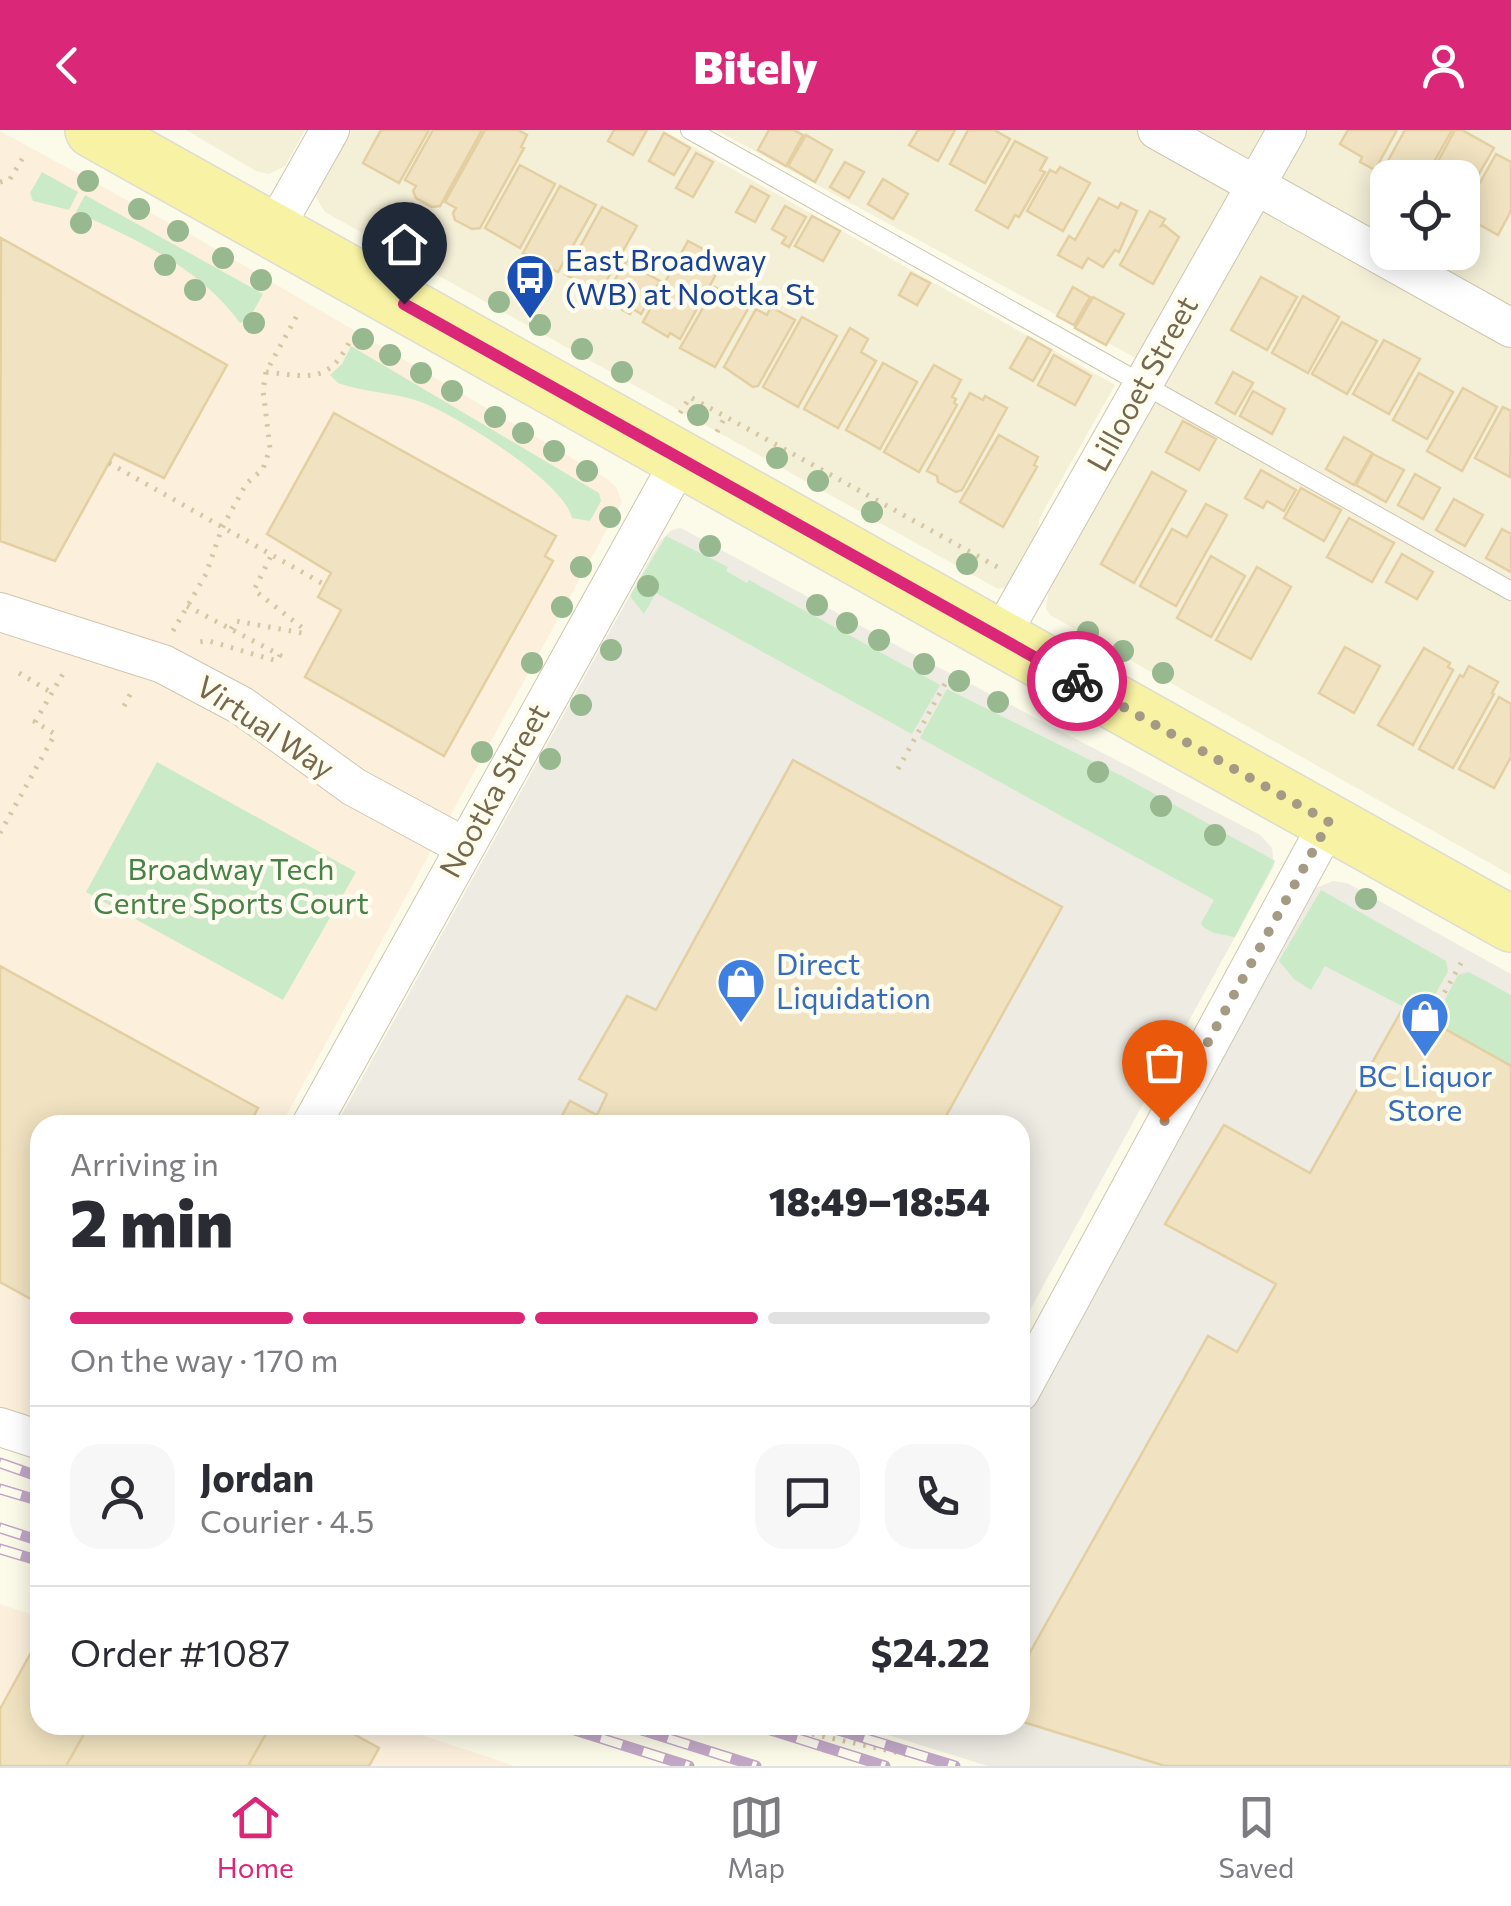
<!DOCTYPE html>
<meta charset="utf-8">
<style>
body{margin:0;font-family:Commissioner,sans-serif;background:#f7f7f7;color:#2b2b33;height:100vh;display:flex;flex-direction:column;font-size:38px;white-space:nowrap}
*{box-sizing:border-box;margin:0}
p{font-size:32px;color:#7c7c81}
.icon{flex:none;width:55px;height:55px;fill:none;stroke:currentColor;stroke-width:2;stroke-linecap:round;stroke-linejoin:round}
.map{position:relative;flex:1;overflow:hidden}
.details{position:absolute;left:30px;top:985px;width:1000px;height:620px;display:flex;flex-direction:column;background:#fff;border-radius:30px;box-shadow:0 5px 25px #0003}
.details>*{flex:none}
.buttons{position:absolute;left:1370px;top:30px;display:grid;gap:20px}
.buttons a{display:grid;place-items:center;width:110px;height:110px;border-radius:20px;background:#fff;box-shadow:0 5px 25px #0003;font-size:50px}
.pin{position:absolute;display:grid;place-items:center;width:85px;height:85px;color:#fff;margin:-102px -42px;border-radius:50% 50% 50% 0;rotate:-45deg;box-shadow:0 0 10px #0007}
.pin .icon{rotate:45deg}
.courier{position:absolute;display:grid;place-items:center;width:100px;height:100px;margin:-50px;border:8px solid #db2777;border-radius:50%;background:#fff;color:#222;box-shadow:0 2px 12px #0007}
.overview em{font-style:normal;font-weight:800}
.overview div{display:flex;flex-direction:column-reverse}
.overview{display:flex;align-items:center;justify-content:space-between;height:170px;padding:0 40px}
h1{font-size:65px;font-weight:800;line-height:75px}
.bar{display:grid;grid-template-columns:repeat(4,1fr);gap:15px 10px;align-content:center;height:120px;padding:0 40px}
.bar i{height:12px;border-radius:8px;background:#e1e1e2}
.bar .selected{background:#db2777}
.bar p{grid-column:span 4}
.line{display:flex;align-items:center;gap:25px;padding:0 40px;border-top:2px solid #e1e1e2}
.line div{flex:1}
.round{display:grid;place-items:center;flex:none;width:105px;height:105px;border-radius:30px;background:#f7f7f7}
header{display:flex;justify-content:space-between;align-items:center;height:130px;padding:0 40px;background:#db2777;color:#fff;font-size:45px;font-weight:800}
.menu{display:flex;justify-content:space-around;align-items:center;height:140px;border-top:2px solid #e1e1e2;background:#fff;font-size:28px;color:#7c7c81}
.menu a{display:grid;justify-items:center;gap:5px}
.menu .selected{color:#db2777}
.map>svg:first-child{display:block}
.residential{fill:#f4efd7;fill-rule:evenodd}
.commercial{fill:#fcf0dd}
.industrial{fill:#edebe2}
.green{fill:#cbeac7}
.building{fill:#f1e3c1;stroke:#e3cfa2;stroke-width:2.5}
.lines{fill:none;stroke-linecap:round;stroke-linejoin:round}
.service-casing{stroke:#cec6af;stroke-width:20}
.minor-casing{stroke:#cec6af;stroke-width:40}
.primary-casing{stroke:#dedbd4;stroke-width:58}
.path{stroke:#d6c7a4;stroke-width:5;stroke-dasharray:2.5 8;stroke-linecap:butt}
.service{stroke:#fff;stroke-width:18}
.minor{stroke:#fff;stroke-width:38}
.primary{stroke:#f8f3a4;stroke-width:55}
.rail-casing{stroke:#c2a7c7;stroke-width:11}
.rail{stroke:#fffdf0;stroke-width:8;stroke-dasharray:22;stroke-linecap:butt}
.tree{fill:#98b890}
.done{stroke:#a59b84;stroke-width:10;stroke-dasharray:0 18}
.route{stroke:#db2777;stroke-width:12}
.labels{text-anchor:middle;stroke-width:9;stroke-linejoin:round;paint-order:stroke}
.transit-label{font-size:30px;fill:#164399;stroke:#fffdf0;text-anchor:start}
.street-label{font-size:30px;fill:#76684d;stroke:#fffdf0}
.park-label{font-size:30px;fill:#478248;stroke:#fffdf0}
.shop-label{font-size:30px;fill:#366cbe;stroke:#fffdf0;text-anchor:start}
</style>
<header><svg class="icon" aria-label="back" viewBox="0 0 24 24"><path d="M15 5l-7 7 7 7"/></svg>Bitely<svg class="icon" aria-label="person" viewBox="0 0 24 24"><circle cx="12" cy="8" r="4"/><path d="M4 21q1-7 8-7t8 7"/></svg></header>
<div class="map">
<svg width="1511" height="1636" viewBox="0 0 1511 1636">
<rect width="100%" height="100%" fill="#fcfbe9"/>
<path class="residential" d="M186 0H305L285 36 269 44 256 41Z
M349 0H663L1115 255 1044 380 1039 390 1038 411 1012 456 998 459 325 82 317 69 316 61Z
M716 0H1511V745L1050 485 1046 478 1049 459 1167 245ZM1388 48H1462V122H1388Z"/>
<path class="commercial" d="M0 1 197 108 606 348 616 357 622 372 281 995H40V1290L0 1277Z
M0 1474 40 1487V1595H392L515 1636H0Z"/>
<path class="industrial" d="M681 398 907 521 1260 705 1272 718 1274 736 1020 1198V995H336L660 411 672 400Z
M1333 751 1347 753 1511 844V1636H988L856 1595H1020V1298L1316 758Z"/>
<path class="green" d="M42 42 78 62 69 80 33 71 30 63Z
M85 65 263 164 249 189 240 193C198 136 139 111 76 82Z
M351 216 599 363 601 371 590 391 572 388C564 352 456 285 421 272 394 262 365 263 338 253L330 245 342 234Z
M666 406 728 437 726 441 747 453 749 450 940 555 912 604 656 463 644 484 630 466Z
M947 559 1124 647 1275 731 1235 807 1214 803 1203 797 1201 793 1214 770 920 608Z
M157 632 356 742 283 870 86 762Z
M1321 760 1446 831 1448 841 1423 887 1325 836 1311 860 1294 849 1279 831Z
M1469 842 1511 865V936L1433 892 1458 845Z"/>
<path class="building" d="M381 0H429L399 53 363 33Z
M433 0H482L440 76 432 77 416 68 413 61 416 56 405 50Z
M485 0H518L527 5 521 17 524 18 480 98 472 99 455 90 453 83 456 78 445 72Z
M614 0H647L633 25 608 11Z
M769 0H793L803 5 786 36 758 20Z
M918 0H955L938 31 909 15Z
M968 0H994L1010 9 985 53 950 34Z
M1348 0H1397L1375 40 1360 32 1362 27 1340 14Z
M1405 0H1452L1425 48H1395L1384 38Z
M1455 0H1462L1494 18 1462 73V48H1429Z
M664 3 690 18 674 45 649 31Z
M806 5 832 20 815 52 788 36Z
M1015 11 1047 28 1040 40 1045 42 1019 87 1015 85 1008 98 976 80Z
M696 23 713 32 693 67 676 58Z
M1496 24 1511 32V81L1498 105 1462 85Z
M845 32 864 42 849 68 830 57Z
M520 35 555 54 520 118 485 98Z
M1060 37 1090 53 1063 101 1027 81 1050 40 1056 43Z
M883 49 908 64 893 89 868 74Z
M560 56 596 75 558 142 523 123Z
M751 56 769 66 755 92 736 82Z
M1099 68 1118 78 1121 73 1137 81 1119 122 1115 120 1103 137 1088 128 1082 138 1058 125 1069 106 1075 110Z
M785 76 806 87 789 117 782 113 786 107 772 99Z
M602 77 637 96 599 164 565 144Z
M1150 81 1165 89 1161 96 1164 95 1179 107 1153 154 1120 135Z
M812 86 840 101 823 131 795 116Z
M1 108 227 235 164 348 114 324 55 431 0 411Z
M688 111 724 130 680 209 670 203 668 207 643 192Z
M629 127 643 135 640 140 660 151 641 184 633 179 630 184 603 169Z
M911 143 930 153 917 175 899 165Z
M1261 147 1297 167 1267 220 1231 200Z
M715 157 749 177 715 237 680 218Z
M1073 157 1090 167 1074 195 1057 186Z
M1303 166 1339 187 1308 243 1272 223Z
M1093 167 1124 184 1106 215 1075 198Z
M771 177 795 190 758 256 753 257 724 237 756 179 767 185Z
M802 187 837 206 798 277 763 257Z
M1342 192 1377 211 1347 264 1312 244Z
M850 198 868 209 861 222 876 231 838 298 804 279Z
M1028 207 1051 220 1033 251 1010 238Z
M1384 210 1420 229 1389 284 1353 264Z
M1054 225 1091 246 1075 275 1038 255Z
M883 233 917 252 880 319 846 300Z
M934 235 961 250 952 267 956 269 954 273 957 275 919 342 884 322Z
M1233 242 1253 253 1235 284 1216 273Z
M1419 243 1453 262 1427 309 1393 290Z
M1463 258 1497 277 1462 341 1427 321Z
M1253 261 1285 279 1272 304 1240 286Z
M970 263 983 270 985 266 1007 278 962 360 956 362 938 352 937 346 927 341Z
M1503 277 1511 281 1510 347 1475 328Z
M334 283 556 406 545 426 553 431 444 626 305 547 341 480 318 467 331 443 267 404Z
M1183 291 1216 309 1199 340 1166 322Z
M999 305 1038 327 1034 335 1037 337 1003 397 960 372Z
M1344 307 1372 323 1354 355 1326 339Z
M1373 324 1404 340 1386 372 1356 355Z
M1261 340 1296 360 1284 381 1267 371 1263 378 1245 368Z
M1152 342 1186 361 1134 453 1101 434Z
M1415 344 1440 358 1423 389 1398 375Z
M1301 358 1341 380 1324 411 1284 388Z
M1454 369 1483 385 1465 416 1436 400Z
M1206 374 1227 385 1176 476 1140 456 1172 399 1187 407Z
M1349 388 1394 413 1372 452 1327 427Z
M1502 399 1511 404V442L1486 428Z
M1402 424 1433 442 1417 469 1386 452Z
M1211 426 1245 446 1211 507 1177 488Z
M1257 437 1291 457 1251 529 1216 510Z
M1345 517 1380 536 1354 583 1319 563Z
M1424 518 1450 533 1448 537 1453 540 1413 615 1378 595Z
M1469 536 1498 552 1492 563 1494 564 1453 638 1419 619 1460 545 1463 547Z
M1499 567 1511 574V627L1494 658 1459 639Z
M793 630 1062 777 941 995H557L570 971 597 985 607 964 579 949 627 866 656 880Z
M0 836 258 978 249 995H40V1174L0 1152Z
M1404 876 1511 936V1636H1165L1020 1591V1540L1208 1206 1237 1222 1276 1154 1165 1094 1224 995 1310 1043Z
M40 1506V1595H89L66 1636H0V1579Z
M89 1595H271L248 1636H66Z
M271 1595H337L379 1618 369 1636H253L249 1634Z"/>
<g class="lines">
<g class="service-casing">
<path id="service" d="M690 0 1511 461"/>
</g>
<g class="minor-casing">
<path id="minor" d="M1157 0 1511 198
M273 101 330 0
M0 482 163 534 242 576 354 657 465 717
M1000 507 1287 0
M311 995 681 329
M1020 1262 1329 692
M0 1297 40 1310"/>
</g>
<g class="primary-casing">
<path id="primary" d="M93 0 1511 794"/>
</g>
<path class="path" d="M0 52 10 49 24 26
M266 242C310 247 329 254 351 209
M680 283 690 267 1001 439
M717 302 725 287
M109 333 325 455
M187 476 280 525 277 531 209 511 195 512
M231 499 236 491 302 503 304 499 254 460 272 424
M173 501 206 444 222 398 246 354 263 339 270 318 263 260 266 242 300 180
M19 543 52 563
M124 576 133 559
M898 639 946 552
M0 703 55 604 35 592 64 542
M1429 890 1461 833
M27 1344 40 1349
M771 1595 959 1636
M809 1595 825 1603"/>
<use href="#service" class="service"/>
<use href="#minor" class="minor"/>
<use href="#primary" class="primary"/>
<g class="rail-casing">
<path id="rail" d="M0 1333 40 1347
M0 1359 40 1371
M0 1398 40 1411
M0 1419 40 1431
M559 1595 689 1636
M626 1595 756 1636
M755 1595 885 1636
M822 1595 955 1636"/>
</g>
<use href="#rail" class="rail"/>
</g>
<g class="tree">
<circle cx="88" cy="51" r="11"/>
<circle cx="139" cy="79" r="11"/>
<circle cx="81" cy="93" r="11"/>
<circle cx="178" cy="101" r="11"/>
<circle cx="223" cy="128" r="11"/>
<circle cx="165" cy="135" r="11"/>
<circle cx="261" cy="150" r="11"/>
<circle cx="195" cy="160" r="11"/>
<circle cx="499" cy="172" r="11"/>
<circle cx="254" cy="193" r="11"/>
<circle cx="540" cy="195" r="11"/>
<circle cx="363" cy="209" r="11"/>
<circle cx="582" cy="219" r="11"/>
<circle cx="390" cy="225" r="11"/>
<circle cx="622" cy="242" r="11"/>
<circle cx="421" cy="243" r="11"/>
<circle cx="452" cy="261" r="11"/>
<circle cx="698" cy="285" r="11"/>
<circle cx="495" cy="287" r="11"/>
<circle cx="523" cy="303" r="11"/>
<circle cx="554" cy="321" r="11"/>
<circle cx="777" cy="328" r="11"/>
<circle cx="587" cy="341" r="11"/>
<circle cx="818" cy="351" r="11"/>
<circle cx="872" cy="382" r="11"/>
<circle cx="610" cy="387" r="11"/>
<circle cx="710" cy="416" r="11"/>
<circle cx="967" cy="434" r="11"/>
<circle cx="581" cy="437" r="11"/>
<circle cx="648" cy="456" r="11"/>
<circle cx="817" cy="475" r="11"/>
<circle cx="562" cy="477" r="11"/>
<circle cx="847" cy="493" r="11"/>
<circle cx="1088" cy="502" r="11"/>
<circle cx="879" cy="510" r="11"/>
<circle cx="611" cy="520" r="11"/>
<circle cx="1123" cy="521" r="11"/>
<circle cx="532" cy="533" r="11"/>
<circle cx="924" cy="534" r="11"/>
<circle cx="1163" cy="543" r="11"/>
<circle cx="959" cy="551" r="11"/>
<circle cx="998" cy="572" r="11"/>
<circle cx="581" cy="575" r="11"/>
<circle cx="482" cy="622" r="11"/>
<circle cx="550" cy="629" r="11"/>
<circle cx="1098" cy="642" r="11"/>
<circle cx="1161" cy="676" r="11"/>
<circle cx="1215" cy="705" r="11"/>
<circle cx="1366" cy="769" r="11"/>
</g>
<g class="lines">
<path class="done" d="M1077 551 1329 692 1164 992"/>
<path class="route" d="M404 174 1077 551"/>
</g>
<defs>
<g id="bus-pin" transform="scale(2.5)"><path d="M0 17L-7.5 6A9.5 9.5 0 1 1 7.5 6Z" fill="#1a4fb4" stroke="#fffdf0"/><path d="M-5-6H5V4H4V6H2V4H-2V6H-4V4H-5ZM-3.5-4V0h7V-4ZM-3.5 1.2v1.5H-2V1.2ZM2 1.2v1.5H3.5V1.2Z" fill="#fff"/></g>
<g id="shop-pin" transform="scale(2.5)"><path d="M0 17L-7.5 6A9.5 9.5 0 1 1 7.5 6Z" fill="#3f7fe0" stroke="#fffdf0"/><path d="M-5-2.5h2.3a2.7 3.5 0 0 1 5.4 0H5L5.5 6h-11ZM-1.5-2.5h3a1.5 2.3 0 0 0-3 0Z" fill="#fff"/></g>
</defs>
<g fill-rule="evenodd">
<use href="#bus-pin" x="530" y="148"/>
<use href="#shop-pin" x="741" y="852"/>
<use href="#shop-pin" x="1425" y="886"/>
</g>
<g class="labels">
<g class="transit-label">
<text x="565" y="141">East Broadway<tspan x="565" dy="34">(WB) at Nootka St</tspan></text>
</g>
<g class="street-label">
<text transform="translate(1143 254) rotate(-61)" y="10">Lillooet Street</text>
<text transform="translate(265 598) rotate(34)" y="10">Virtual Way</text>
<text transform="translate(495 661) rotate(-61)" y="10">Nootka Street</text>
</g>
<g class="park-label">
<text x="231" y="750">Broadway Tech<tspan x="231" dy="34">Centre Sports Court</tspan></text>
</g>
<g class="shop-label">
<text x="776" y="845">Direct<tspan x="776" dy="34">Liquidation</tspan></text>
<text x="1425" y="957" text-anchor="middle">BC Liquor<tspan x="1425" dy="34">Store</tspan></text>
</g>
</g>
</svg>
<div class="buttons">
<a><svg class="icon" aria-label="locate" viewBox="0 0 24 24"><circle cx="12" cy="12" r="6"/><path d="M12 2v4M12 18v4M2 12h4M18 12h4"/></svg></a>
</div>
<div class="pin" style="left:1164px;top:992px;background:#ea580c"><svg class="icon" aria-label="bag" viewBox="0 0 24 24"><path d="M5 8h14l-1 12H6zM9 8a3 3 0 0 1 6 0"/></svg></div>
<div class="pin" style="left:404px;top:174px;background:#1f2937"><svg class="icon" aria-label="home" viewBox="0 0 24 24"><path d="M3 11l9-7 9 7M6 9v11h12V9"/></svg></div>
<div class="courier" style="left:1077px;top:551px"><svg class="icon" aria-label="bike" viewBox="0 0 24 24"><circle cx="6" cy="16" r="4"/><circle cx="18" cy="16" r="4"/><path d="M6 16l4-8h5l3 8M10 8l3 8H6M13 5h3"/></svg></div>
<section class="details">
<div class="overview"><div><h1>2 min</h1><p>Arriving in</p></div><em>18:49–18:54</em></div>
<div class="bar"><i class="selected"></i><i class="selected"></i><i class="selected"></i><i></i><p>On the way · 170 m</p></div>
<div class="line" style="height:180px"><a class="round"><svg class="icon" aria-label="person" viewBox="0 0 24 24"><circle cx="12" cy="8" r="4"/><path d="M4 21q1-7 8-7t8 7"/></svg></a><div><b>Jordan</b><p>Courier · 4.5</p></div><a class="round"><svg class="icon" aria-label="chat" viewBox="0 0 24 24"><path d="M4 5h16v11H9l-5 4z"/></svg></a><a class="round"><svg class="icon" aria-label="phone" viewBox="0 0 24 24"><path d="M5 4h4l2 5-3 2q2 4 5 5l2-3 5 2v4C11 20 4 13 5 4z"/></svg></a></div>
<div class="line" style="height:130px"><div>Order #1087</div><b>$24.22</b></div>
</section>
</div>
<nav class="menu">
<a class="selected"><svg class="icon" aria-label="home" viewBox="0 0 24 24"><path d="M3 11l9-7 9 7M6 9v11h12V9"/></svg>Home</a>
<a><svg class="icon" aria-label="map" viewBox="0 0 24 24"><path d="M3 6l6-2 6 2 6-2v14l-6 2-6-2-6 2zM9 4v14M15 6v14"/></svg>Map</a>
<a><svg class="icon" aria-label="saved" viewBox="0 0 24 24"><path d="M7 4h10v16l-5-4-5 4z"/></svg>Saved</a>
</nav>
